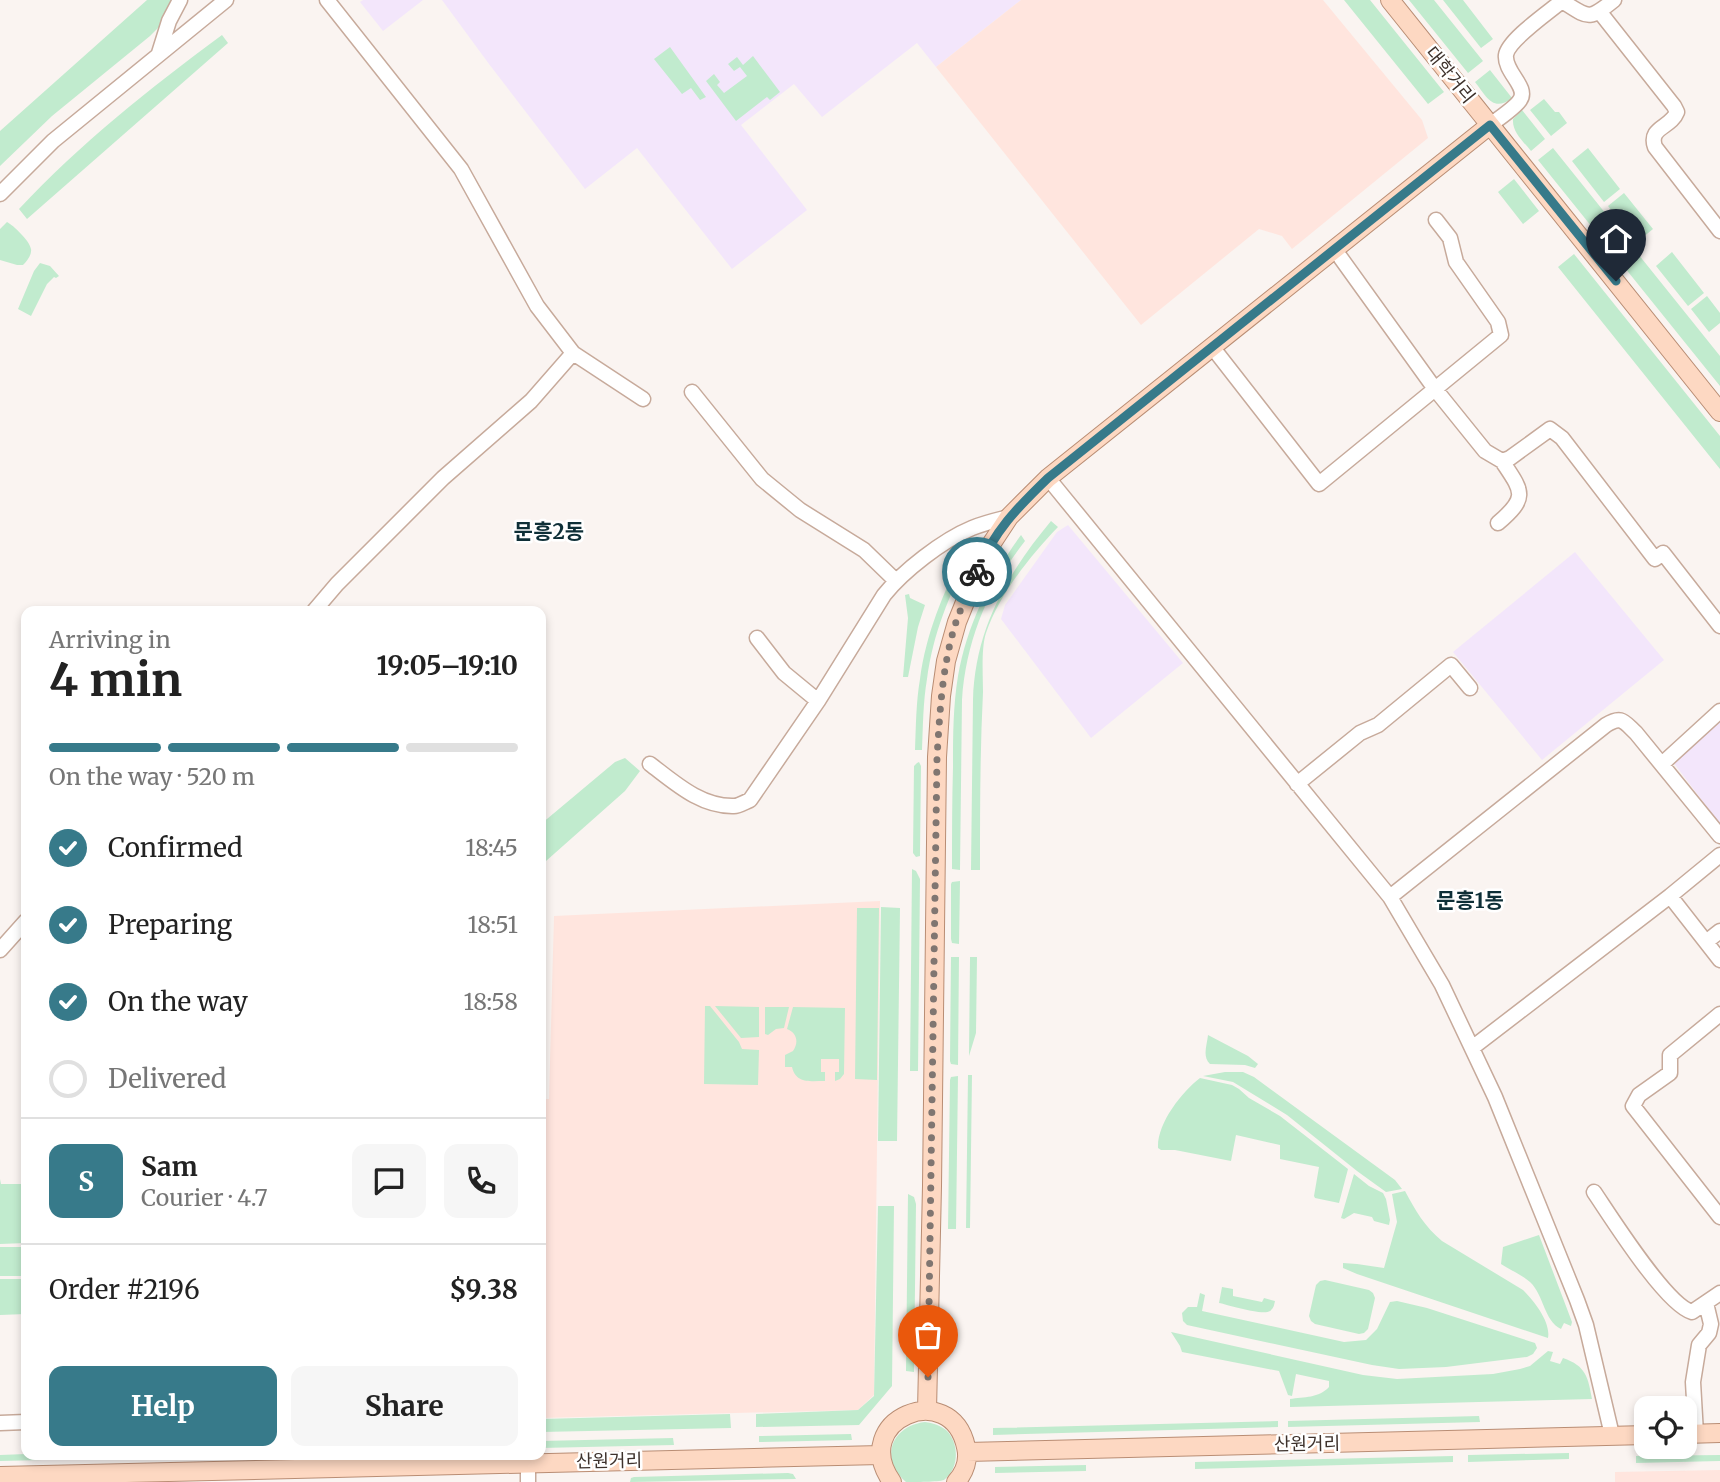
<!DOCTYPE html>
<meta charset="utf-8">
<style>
body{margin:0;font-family:Merriweather,"Noto Sans KR",serif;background:#f6f6f6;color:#222;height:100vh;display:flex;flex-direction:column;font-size:26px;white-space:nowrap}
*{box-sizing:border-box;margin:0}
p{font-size:23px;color:#767676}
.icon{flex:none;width:38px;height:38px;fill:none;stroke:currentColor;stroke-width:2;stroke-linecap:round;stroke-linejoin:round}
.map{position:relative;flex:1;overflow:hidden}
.panel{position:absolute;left:21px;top:606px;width:525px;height:854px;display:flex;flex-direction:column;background:#fff;border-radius:14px;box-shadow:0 4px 10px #0003}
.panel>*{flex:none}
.fabs{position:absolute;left:1634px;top:1396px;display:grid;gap:14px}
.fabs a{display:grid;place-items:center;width:63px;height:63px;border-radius:14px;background:#fff;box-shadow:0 4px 10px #0003;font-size:35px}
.pin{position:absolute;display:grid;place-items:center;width:60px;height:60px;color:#fff;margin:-72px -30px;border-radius:50% 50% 50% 0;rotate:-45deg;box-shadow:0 0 7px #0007}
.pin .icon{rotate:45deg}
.courier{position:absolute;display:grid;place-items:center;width:70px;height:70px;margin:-35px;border:5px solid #377a8a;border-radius:50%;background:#fff;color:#222;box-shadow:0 2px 9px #0007}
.head em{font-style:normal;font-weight:700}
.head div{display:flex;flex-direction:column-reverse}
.head{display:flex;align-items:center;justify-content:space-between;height:119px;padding:0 28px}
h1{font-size:46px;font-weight:700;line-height:52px}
.bar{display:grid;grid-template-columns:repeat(4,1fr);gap:10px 7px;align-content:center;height:84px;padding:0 28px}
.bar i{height:9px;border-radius:5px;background:#e0e0e0}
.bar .on{background:#377a8a}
.bar p{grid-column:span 4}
.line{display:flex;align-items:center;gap:18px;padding:0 28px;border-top:2px solid #e0e0e0}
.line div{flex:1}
.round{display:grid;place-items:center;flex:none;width:74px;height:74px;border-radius:14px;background:#f6f6f6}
ol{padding:0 28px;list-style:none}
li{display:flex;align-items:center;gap:21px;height:77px}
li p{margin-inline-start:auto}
li .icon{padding:7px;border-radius:50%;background:#377a8a;color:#fff;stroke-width:4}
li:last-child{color:#767676}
li i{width:38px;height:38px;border:4px solid #e0e0e0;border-radius:50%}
.action{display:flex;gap:14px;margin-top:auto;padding:14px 28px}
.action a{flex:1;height:80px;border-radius:14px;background:#377a8a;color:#fff;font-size:28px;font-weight:700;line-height:80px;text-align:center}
.action a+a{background:#f6f6f6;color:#222}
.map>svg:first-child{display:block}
.education{fill:#f3e6fb}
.medical{fill:#ffe5de}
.green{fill:#c1ebce}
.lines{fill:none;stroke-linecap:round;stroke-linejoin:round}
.minor-casing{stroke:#c7aa9b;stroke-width:17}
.major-casing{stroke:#b98d74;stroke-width:20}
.minor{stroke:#fff;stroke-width:14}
.major{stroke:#fdd8c2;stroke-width:18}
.done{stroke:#807671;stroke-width:7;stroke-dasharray:0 12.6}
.route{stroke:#377a8a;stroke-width:9}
.labels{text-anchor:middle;stroke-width:5;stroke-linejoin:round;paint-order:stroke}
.street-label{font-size:18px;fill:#3e322c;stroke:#fff}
.quarter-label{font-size:21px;font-weight:bold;fill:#0e2f37;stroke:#fff}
</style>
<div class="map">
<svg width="1720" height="1482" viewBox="0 0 1720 1482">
<rect width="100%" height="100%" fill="#faf4f1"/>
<path class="education" d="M363 0H423L383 31 360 2Z
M442 0H1021L936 67 917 43 822 117 794 84 741 125 807 210 732 269 637 148 585 189 489 64Z
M1068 525 1183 663 1091 738 1001 619 1005 605 1057 532Z
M1575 552 1664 660 1542 760 1453 652Z
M1720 720V824L1673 762Z"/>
<path class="medical" d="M1021 0H1323L1422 120 1428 138 1292 249 1282 236 1259 229 1141 325 936 67Z
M880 901 874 1395 858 1410 541 1418V1099H549L554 916Z
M1720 1470V1482H1615V1472Z"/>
<path class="green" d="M147 0H175L166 20 150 36 52 116 0 166V131Z
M1344 0H1370L1444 92 1428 104Z
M1409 0H1434L1483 61 1468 73Z
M1443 0H1463L1493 39 1481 48Z
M222 35 228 43 27 219 19 209C80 144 150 88 222 35Z
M670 47 706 97 700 100 691 88 682 94 654 59Z
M753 56 780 92 770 100 767 97 736 121 706 81 714 74 720 82 717 85 724 93 747 76 740 67 734 71 728 64 737 57 743 65Z
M1490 70 1512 98C1493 113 1486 96 1475 82Z
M1544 99 1555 112H1559L1567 123 1551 136 1530 110Z
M1522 110 1545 139 1531 151C1523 141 1512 132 1513 119Z
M1553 148 1720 356V386L1538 160Z
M1588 148 1620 189 1604 202 1572 161Z
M1514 179 1539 211 1523 224 1498 192Z
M1624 193 1653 229 1637 242 1608 206Z
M7 222C13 225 30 241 31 249 32 255 27 261 23 265H17L0 260V229Z
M1672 252 1704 293 1688 306 1656 266Z
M1574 254 1720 436V469L1558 267Z
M40 263 50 266 59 276 56 278 54 277 47 284 31 316 18 309 34 271Z
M1707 296 1720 313V323L1709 332 1691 309Z
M1051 521 1058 527C1030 556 999 595 986 633 981 648 983 676 983 692 980 751 980 811 980 870H971L973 700C975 629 1007 574 1051 521Z
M1021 535 1025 541C988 588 966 640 962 700L960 870 952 869C952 835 952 801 953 767 953 737 953 706 958 676 967 625 991 576 1021 535Z
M964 552 970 555C949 595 933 634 927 679 923 702 923 727 922 750H915C916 726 916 702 920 679 926 634 943 593 964 552Z
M909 594 910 598 925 605 918 627 908 677H903L908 618 905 595Z
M625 758 640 771 625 791 546 861 541 872V824L615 762Z
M919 762 921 766 920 853V856L916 857 913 853 914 766 917 763Z
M912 869 916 871 920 879 918 1071H910Z
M960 881 959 944 952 943 951 939V884L952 882Z
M881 907 900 908 897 1141H878Z
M857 908H879L877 1080 855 1079Z
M951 957H959L958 1065 951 1064 950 1061Z
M970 957H977L976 1033 969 1056Z
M705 1006H710L739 1042 742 1049 759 1050 758 1085 704 1084Z
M715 1006 759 1007V1037L741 1038Z
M765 1007H789L784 1028 776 1029 768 1035 765 1034Z
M793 1007 845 1008 844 1074 840 1079 835 1081V1072H839V1059H821V1072H825V1081C810 1081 796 1084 792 1067H785V1055L793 1051C799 1042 797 1033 787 1029Z
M1208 1035 1248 1056 1258 1064 1255 1068 1245 1065 1210 1064C1202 1057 1207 1045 1208 1035Z
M1225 1072H1243L1254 1077 1395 1180 1402 1189 1386 1192 1357 1171 1287 1115 1233 1082 1203 1076Z
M968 1075H972L970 1228H966Z
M958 1076 956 1229H948L950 1080 951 1077Z
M1200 1078 1232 1085 1239 1089 1249 1098 1280 1116 1348 1169 1339 1203 1315 1198 1314 1196 1319 1167 1280 1159V1145L1236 1135 1231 1161 1175 1150H1161L1158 1148C1157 1123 1182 1092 1200 1078Z
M1354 1174 1369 1186 1383 1193 1386 1199 1390 1220 1389 1225 1374 1221 1372 1217 1354 1213 1344 1219 1341 1218Z
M0 1179 1 1184H26V1243L0 1244Z
M1405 1191C1415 1210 1425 1227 1442 1241L1523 1290C1534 1301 1551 1322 1548 1338L1357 1274 1343 1268V1263L1357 1264 1384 1268 1397 1222 1392 1194Z
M908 1194 914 1197 916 1204 914 1372 906 1371Z
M878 1206H894L892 1386 859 1425 756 1427V1414L858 1410 874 1396Z
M1539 1235 1572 1322 1571 1326 1564 1323 1561 1329C1544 1321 1544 1295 1530 1282 1522 1275 1510 1270 1501 1264L1503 1247Z
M0 1247H26V1276H0Z
M0 1279H26V1314L0 1315Z
M1325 1280 1369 1290 1373 1293 1375 1298 1368 1329 1364 1333 1359 1334 1315 1324 1311 1321 1309 1316 1316 1285 1320 1281Z
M1222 1287 1233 1289V1296L1262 1302 1264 1298 1275 1301C1274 1305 1274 1308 1270 1311 1263 1316 1229 1305 1219 1303Z
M1200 1293 1205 1295 1202 1311 1344 1342 1366 1340 1377 1329 1390 1302 1397 1301 1427 1308 1535 1343 1537 1348 1533 1354 1527 1357 1446 1367 1399 1369 1372 1365 1187 1325 1183 1321 1182 1313 1188 1307H1197Z
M1171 1332 1363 1375 1397 1379 1493 1374 1520 1369 1530 1366 1548 1351 1553 1352 1550 1361 1560 1364 1563 1358C1586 1366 1588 1377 1592 1399L1290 1407V1399C1304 1397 1319 1398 1329 1387V1381L1296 1374 1292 1396 1288 1395 1279 1371 1182 1352 1180 1346Z
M730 1414 731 1428 541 1432V1419Z
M1479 1416 1480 1422 1288 1427V1421Z
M1278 1421V1427L993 1435V1428Z
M925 1422C933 1423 939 1425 946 1430 959 1442 960 1468 944 1480 938 1482 915 1482 906 1482 879 1459 891 1426 925 1422Z
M851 1434 852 1440 759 1442V1436Z
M673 1438 674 1445 541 1448V1441Z
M1569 1453V1459L1468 1462V1455Z
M26 1454H295L0 1461V1455Z
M1720 1455V1461L1636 1463V1456Z
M1453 1456V1462L1195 1469V1462Z
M1086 1465V1471L995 1473V1467Z
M788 1473 793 1474 796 1479 630 1482 631 1478 634 1477Z"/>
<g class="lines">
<g class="minor-casing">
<path id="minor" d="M327 0 461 169 537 306 573 353
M1599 11 1674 106 1677 112C1671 128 1648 127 1655 147L1720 231
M159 53 169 21 180 0
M1490 125C1497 120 1516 107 1520 100 1529 87 1504 72 1506 55 1508 40 1549 12 1562 1 1589 18 1588 21 1614 0
M0 194 53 141 226 0
M1335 250 1435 389 1485 451 1502 461 1510 458 1550 429 1562 438 1655 559 1663 553 1720 626
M1213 348 1319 484 1501 335 1498 322 1456 262 1450 238 1436 220
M692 392 762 479 800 510 864 550 896 581
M1048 478 1390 897 1442 985 1495 1097 1577 1300 1586 1325 1612 1435
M1498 523C1529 497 1522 491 1502 461
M314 611 337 584 443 478 531 401 573 353 643 399
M757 638 784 673 818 701
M650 764C675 783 701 807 734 806 739 806 745 802 750 800L818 701 884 595C903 571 943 540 972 528 984 523 997 520 1009 517
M1662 764 1720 711
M1297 784 1360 733 1378 725 1451 665 1470 688
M1670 896 1720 960
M1390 897 1606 725C1622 715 1624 722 1636 733L1720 836
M1706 942 1720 931
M0 950 26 921
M1720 1014 1670 1055V1073L1639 1095 1633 1106 1720 1217
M1472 1048 1670 896 1720 855
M1594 1192C1611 1217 1666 1305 1692 1312L1720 1293
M0 1423 26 1422
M1696 1434 1693 1382 1699 1345 1709 1333 1711 1324 1706 1303
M528 1482V1463"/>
</g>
<g class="major-casing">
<path id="major" d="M1390 0 1720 412
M927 1411 932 1186 937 757 941 696 946 661 957 622 984 555 1009 517 1048 478 1490 125
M1685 1434 1720 1433
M967 1452 1647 1435
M0 1476 881 1455
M892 1482C848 1420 951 1377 966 1447 969 1459 965 1472 956 1482"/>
</g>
<use href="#minor" class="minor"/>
<use href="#major" class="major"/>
</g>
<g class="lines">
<path class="done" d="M928 1377 937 757C940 711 942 666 956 622 962 605 970 588 977 572"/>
<path class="route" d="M977 572C994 531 1017 508 1048 478L1490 125 1616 281"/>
</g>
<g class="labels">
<g class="street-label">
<text transform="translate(1450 75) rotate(51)" y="6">대학거리</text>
<text transform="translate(1307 1444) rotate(-1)" y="6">산원거리</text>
<text transform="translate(609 1461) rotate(-1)" y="6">산원거리</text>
</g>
<g class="quarter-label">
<text x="549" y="539">문흥2동</text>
<text x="1470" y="908">문흥1동</text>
</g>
</g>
</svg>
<div class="fabs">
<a><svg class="icon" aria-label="locate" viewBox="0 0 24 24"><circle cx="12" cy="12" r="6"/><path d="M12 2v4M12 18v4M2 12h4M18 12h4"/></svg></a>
</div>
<div class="pin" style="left:928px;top:1377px;background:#ea580c"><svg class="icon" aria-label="bag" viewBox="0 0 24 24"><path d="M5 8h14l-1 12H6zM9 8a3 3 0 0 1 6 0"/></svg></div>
<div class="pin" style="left:1616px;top:281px;background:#1f2937"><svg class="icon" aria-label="home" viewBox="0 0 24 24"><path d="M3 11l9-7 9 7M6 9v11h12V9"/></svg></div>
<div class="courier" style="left:977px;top:572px"><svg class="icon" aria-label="bike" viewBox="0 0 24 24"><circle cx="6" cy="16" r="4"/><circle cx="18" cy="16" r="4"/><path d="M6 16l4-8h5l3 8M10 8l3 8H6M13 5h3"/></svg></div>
<section class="panel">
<div class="head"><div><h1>4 min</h1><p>Arriving in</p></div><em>19:05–19:10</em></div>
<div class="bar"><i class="on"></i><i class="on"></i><i class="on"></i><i></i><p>On the way · 520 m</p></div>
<ol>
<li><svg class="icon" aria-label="check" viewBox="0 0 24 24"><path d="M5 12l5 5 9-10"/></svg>Confirmed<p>18:45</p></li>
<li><svg class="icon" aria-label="check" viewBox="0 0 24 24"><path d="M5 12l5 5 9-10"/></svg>Preparing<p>18:51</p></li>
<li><svg class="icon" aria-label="check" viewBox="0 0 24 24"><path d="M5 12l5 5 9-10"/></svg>On the way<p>18:58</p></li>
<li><i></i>Delivered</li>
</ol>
<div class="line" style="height:126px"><b class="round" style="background:#377a8a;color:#fff">S</b><div><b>Sam</b><p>Courier · 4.7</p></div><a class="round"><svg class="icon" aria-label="chat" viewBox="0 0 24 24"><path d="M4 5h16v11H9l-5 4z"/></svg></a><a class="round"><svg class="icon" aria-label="phone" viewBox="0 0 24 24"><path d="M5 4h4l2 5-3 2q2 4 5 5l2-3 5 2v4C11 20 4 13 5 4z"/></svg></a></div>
<div class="line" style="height:91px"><div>Order #2196</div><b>$9.38</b></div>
<div class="action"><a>Help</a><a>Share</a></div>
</section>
</div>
